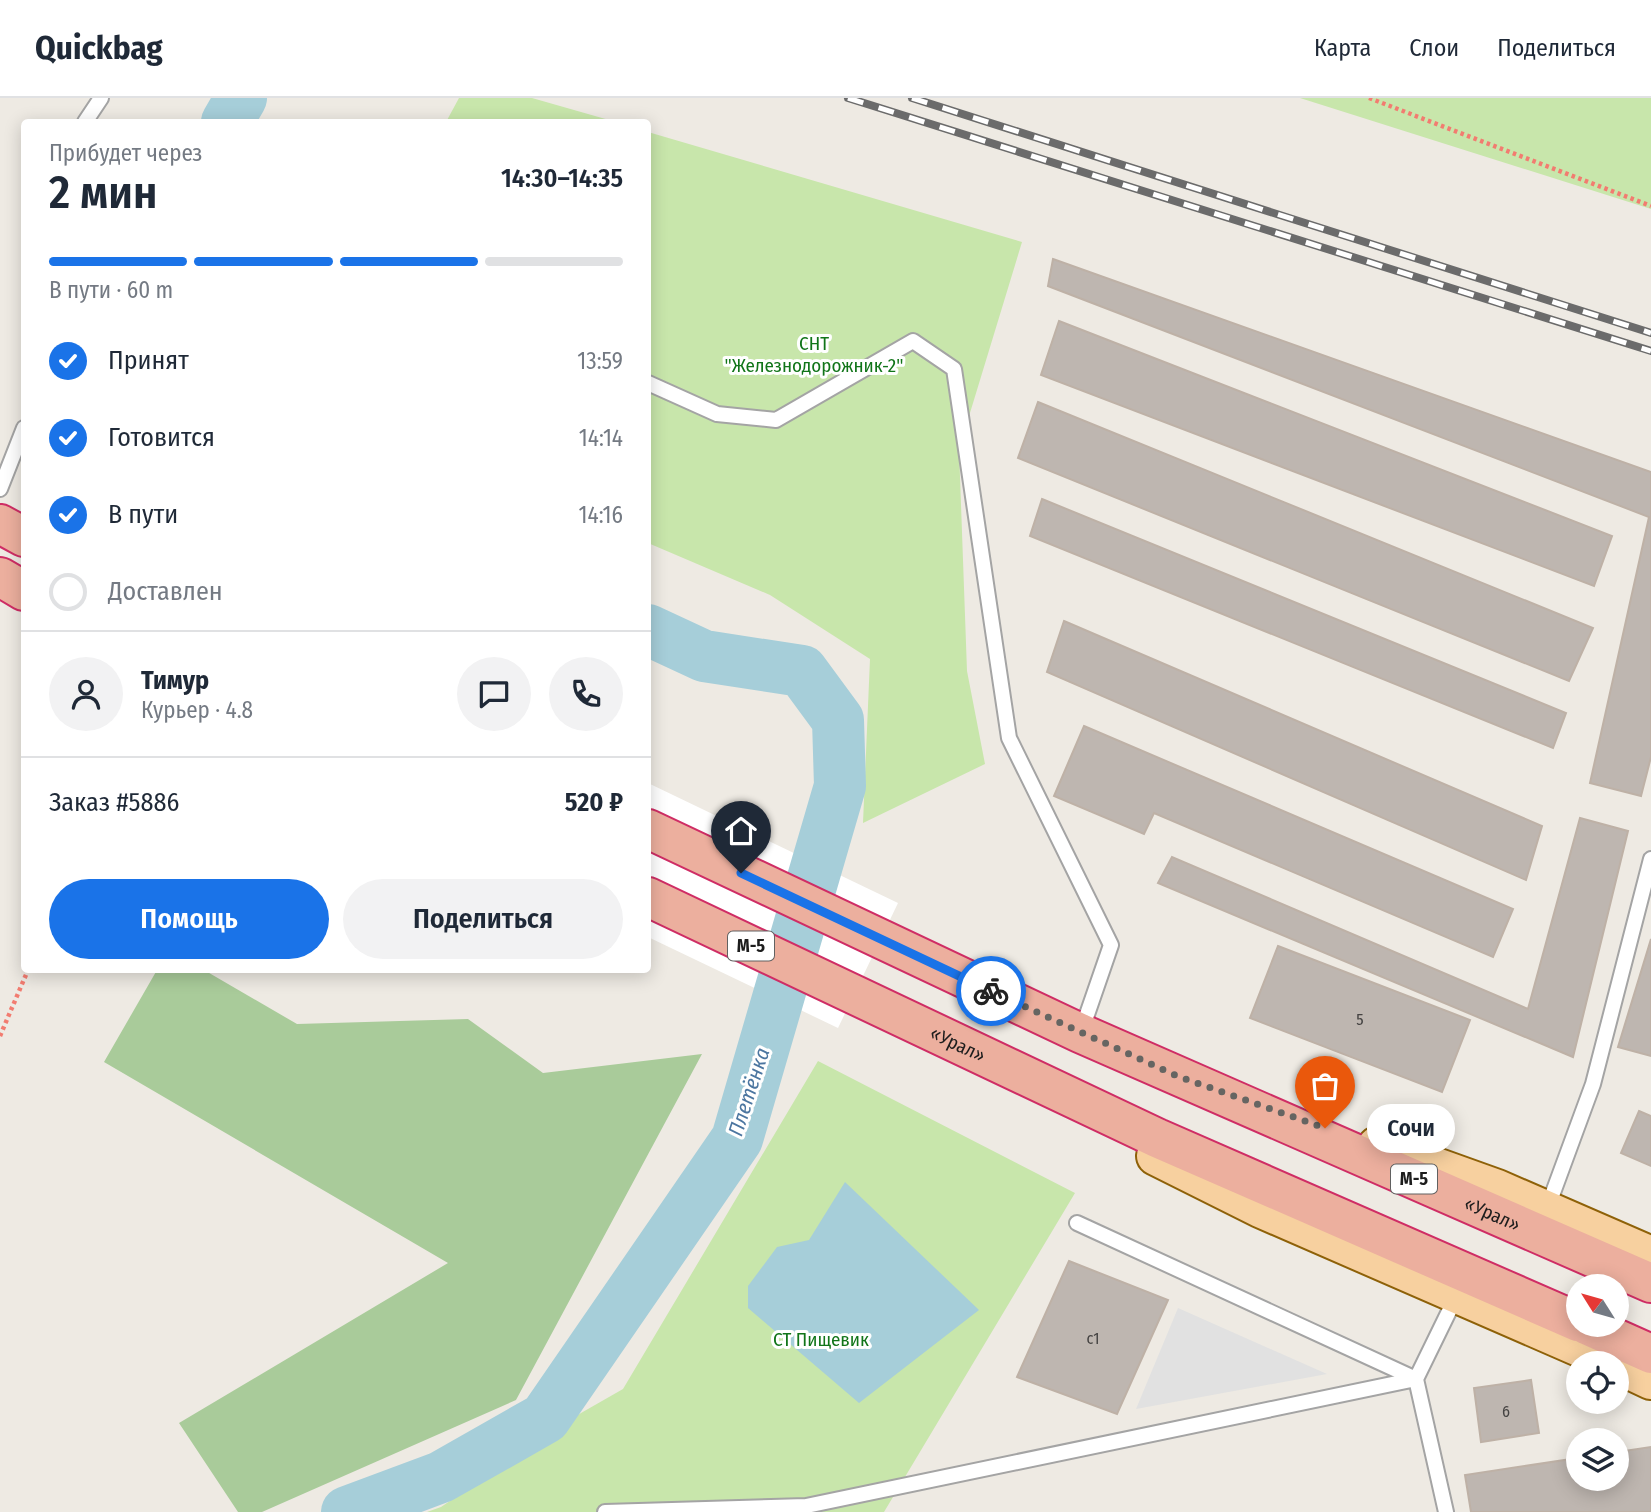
<!DOCTYPE html>
<html lang="ru">
<meta charset="utf-8">
<style>
body{margin:0;font-family:"Fira Sans Condensed",sans-serif;background:#f2f2f3;color:#1f2937;height:100vh;display:flex;flex-direction:column;font-size:26px;white-space:nowrap}
*{box-sizing:border-box;margin:0}
p{font-size:23px;color:#747a83}
.icon{flex:none;width:38px;height:38px;fill:none;stroke:currentColor;stroke-width:2;stroke-linecap:round;stroke-linejoin:round}
.map{position:relative;flex:1;overflow:hidden}
.drawer{position:absolute;left:21px;top:21px;width:630px;height:854px;display:flex;flex-direction:column;background:#fff;border-radius:7px;box-shadow:0 4px 18px #0003}
.drawer>*{flex:none}
.needle{width:46px;rotate:307deg}
.buttons{position:absolute;left:1566px;top:1176px;display:grid;gap:14px}
.buttons a{display:grid;place-items:center;width:63px;height:63px;border-radius:50%;background:#fff;box-shadow:0 4px 18px #0003;font-size:35px}
.pin{position:absolute;display:grid;place-items:center;width:60px;height:60px;color:#fff;margin:-72px -30px;border-radius:50% 50% 50% 0;rotate:-45deg;box-shadow:0 0 7px #0007}
.pin .icon{rotate:45deg}
.courier{position:absolute;display:grid;place-items:center;width:70px;height:70px;margin:-35px;border:5px solid #1a73e8;border-radius:50%;background:#fff;color:#222;box-shadow:0 2px 9px #0007}
.bubble{position:absolute;height:49px;border-radius:24px;background:#fff;box-shadow:0 4px 18px #0003;font-size:23px;font-weight:600;line-height:49px;text-align:center}
.overview em{font-style:normal;font-weight:600}
.overview div{display:flex;flex-direction:column-reverse}
.overview{display:flex;align-items:center;justify-content:space-between;height:119px;padding:0 28px}
h1{font-size:46px;font-weight:600;line-height:52px}
.bar{display:grid;grid-template-columns:repeat(4,1fr);gap:10px 7px;align-content:center;height:84px;padding:0 28px}
.bar i{height:9px;border-radius:5px;background:#e0e1e3}
.bar .on{background:#1a73e8}
.bar p{grid-column:span 4}
.line{display:flex;align-items:center;gap:18px;padding:0 28px;border-top:2px solid #e0e1e3}
.line div{flex:1}
.round{display:grid;place-items:center;flex:none;width:74px;height:74px;border-radius:37px;background:#f2f2f3}
ol{padding:0 28px;list-style:none}
li{display:flex;align-items:center;gap:21px;height:77px}
li p{margin-inline-start:auto}
li .icon{padding:7px;border-radius:50%;background:#1a73e8;color:#fff;stroke-width:4}
li:last-child{color:#747a83}
li i{width:38px;height:38px;border:4px solid #e0e1e3;border-radius:50%}
.primary-button{display:flex;gap:14px;margin-top:auto;padding:14px 28px}
.primary-button a{flex:1;height:80px;border-radius:42px;background:#1a73e8;color:#fff;font-size:28px;font-weight:600;line-height:80px;text-align:center}
.primary-button a+a{background:#f2f2f3;color:#1f2937}
header{display:flex;align-items:center;gap:42px;box-sizing:border-box;height:98px;padding:0 35px;background:#fff;border-bottom:2px solid #e0e1e3}
header strong{font-size:33px}
nav{display:flex;gap:38px;margin-inline-start:auto;font-size:24px}
.map>svg:first-child{display:block}
.grass{fill:#c8e6ab}
.forest{fill:#a9cb9a}
.parking{fill:#e1e1e1}
.water{fill:#a6ced9}
.pier{fill:#fff}
.lines{fill:none;stroke-linecap:round;stroke-linejoin:round}
.river{stroke:#a6ced9;stroke-width:52}
.building{fill:#beb6b0;stroke:#beb1a6;stroke-width:2}
.service-casing{stroke:#a4a4a4;stroke-width:18}
.primary-casing{stroke:#8e6108;stroke-width:42}
.trunk-casing{stroke:#cf2d65;stroke-width:42}
.path{stroke:#f27c70;stroke-width:4.5;stroke-dasharray:3.5 3.5;stroke-linecap:butt}
.service{stroke:#fff;stroke-width:14}
.primary{stroke:#f7d09f;stroke-width:38}
.trunk{stroke:#ecaf9e;stroke-width:38}
.rail-casing{stroke:#6b6b6b;stroke-width:8}
.rail{stroke:#fff;stroke-width:5;stroke-dasharray:16;stroke-linecap:butt}
.done{stroke:#666562;stroke-width:7;stroke-dasharray:0 12.6}
.route{stroke:#1a73e8;stroke-width:9}
.labels{text-anchor:middle;stroke-width:6;stroke-linejoin:round;paint-order:stroke}
.number-label{font-size:16px;fill:#454342}
.shield{fill:#fff;stroke:#616161;stroke-width:2}
.shield-label{font-size:18px;font-weight:bold;fill:#1d1d1d}
.park-label{font-size:19px;fill:#117519;stroke:#fff}
.street-label{font-size:19px;fill:#1d1d1d;stroke:#fff}
.water-label{font-size:21px;font-style:italic;fill:#4c76a0;stroke:#fff}
</style>
<header>
<strong>Quickbag</strong>
<nav><a>Карта</a><a>Слои</a><a>Поделиться</a></nav>
</header>
<div class="map">
<svg width="1651" height="1414" viewBox="0 0 1651 1414">
<rect width="100%" height="100%" fill="#eeeae3"/>
<path class="grass" d="M459 0H532L616 24H446Z
M1300 0H1651V111Z
M648 34 1022 144 959 351 967 573 985 666 863 725 870 561 770 497 648 445Z
M818 963 1075 1095 884 1414H427L441 1409 581 1315 623 1291Z"/>
<path class="forest" d="M157 872H204L297 926 468 921 543 975 702 956 516 1302 262 1414H238L179 1325 448 1165 104 964Z"/>
<path class="parking" d="M1178 1210 1327 1276 1136 1311Z"/>
<path class="water" d="M845 1084 979 1212 859 1305 748 1210V1188L777 1149 809 1142Z"/>
<path class="pier" d="M648 685 898 805 838 930 648 839Z"/>
<g class="lines">
<path class="river" d="M227 24 241 0
M347 1414 441 1379 545 1320 737 1041 840 688 838 622 802 573 704 558 648 532"/>
</g>
<path class="building" d="M1053 161 1651 374V659L1641 698 1590 685 1649 419 1048 188Z
M1059 223 1612 438 1594 488 1041 277Z
M1038 304 1593 530 1569 583 1018 360Z
M1042 401 1566 615 1553 650 1030 438Z
M1064 523 1542 728 1526 782 1047 574Z
M1084 628 1513 811 1493 859 1154 715 1144 736 1054 698Z
M1580 720 1628 733 1573 959 1158 785 1172 759 1528 911Z
M1651 841V958L1618 949Z
M1278 848 1470 922 1442 994 1250 920Z
M1639 1013 1651 1018V1068L1621 1055Z
M1069 1163 1168 1202 1117 1316 1017 1279Z
M1531 1282 1539 1335 1481 1344 1474 1290Z
M1651 1349V1414H1471L1465 1377 1578 1360V1381H1617V1354Z"/>
<g class="lines">
<g class="service-casing">
<path id="service" d="M85 24 101 0
M648 285 717 316 776 322 913 243 954 271 1009 640 1111 847 1081 934
M0 391 24 330
M1547 1111 1593 986 1651 761
M1077 1125 1416 1281 1456 1199
M605 1414 806 1408 1416 1281 1446 1414"/>
</g>
<g class="primary-casing">
<path id="primary" d="M1377 1048 1497 1091 1651 1158
M1156 1058 1260 1110 1616 1265
M1617 1266 1651 1282"/>
</g>
<g class="trunk-casing">
<g id="trunk">
<path d="M0 426 24 439"/>
<path d="M0 479 24 493"/>
<path id="s1" d="M648 731 1080 935 1651 1185"/>
<path id="s2" d="M648 799 1157 1040 1578 1224"/>
<path d="M1586 1227 1651 1256"/>
</g>
</g>
<path class="path" d="M1369 0 1651 108
M0 938 28 872"/>
<use href="#service" class="service"/>
<use href="#primary" class="primary"/>
<use href="#trunk" class="trunk"/>
<g class="rail-casing">
<path id="rail" d="M848 0 1651 253
M912 0 1651 235"/>
</g>
<use href="#rail" class="rail"/>
</g>
<g class="lines">
<path class="done" d="M991 893 1177 978 1325 1030"/>
<path class="route" d="M741 775 991 893"/>
</g>
<g class="labels">
<g class="number-label">
<text x="1360" y="927">5</text>
<text x="1093" y="1246">с1</text>
<text x="1506" y="1319">6</text>
</g>
<g class="shield">
<rect x="728" y="833.5" width="46" height="29" rx="5"/>
<rect x="1391" y="1066.5" width="46" height="29" rx="5"/>
</g>
<g class="shield-label">
<text x="751" y="854">М-5</text>
<text x="1414" y="1087">М-5</text>
</g>
<g class="park-label">
<text x="814" y="252">СНТ<tspan x="814" dy="22">"Железнодорожник-2"</tspan></text>
<text x="821" y="1248">СТ Пищевик</text>
</g>
<g class="street-label">
<text dy="7" stroke="none"><textPath href="#s2" startOffset="343">«Урал»</textPath></text>
<text dy="7" stroke="none"><textPath href="#s1" startOffset="928">«Урал»</textPath></text>
</g>
<g class="water-label">
<text transform="translate(749 994) rotate(-72)" y="7">Плетёнка</text>
</g>
</g>
</svg>
<div class="buttons">
<a><svg class="needle" viewBox="-14 -14 28 28"><path d="M0-13l5 13h-10z" fill="#e53935"/><path d="M0 13l5-13h-10z" fill="#747a83"/></svg></a>
<a><svg class="icon" aria-label="locate" viewBox="0 0 24 24"><circle cx="12" cy="12" r="6"/><path d="M12 2v4M12 18v4M2 12h4M18 12h4"/></svg></a>
<a><svg class="icon" aria-label="layers" viewBox="0 0 24 24"><path d="M12 4l9 5-9 5-9-5zM3 14l9 5 9-5"/></svg></a>
</div>
<div class="pin" style="left:1325px;top:1030px;background:#ea580c"><svg class="icon" aria-label="bag" viewBox="0 0 24 24"><path d="M5 8h14l-1 12H6zM9 8a3 3 0 0 1 6 0"/></svg></div>
<div class="pin" style="left:741px;top:775px;background:#1f2937"><svg class="icon" aria-label="home" viewBox="0 0 24 24"><path d="M3 11l9-7 9 7M6 9v11h12V9"/></svg></div>
<div class="courier" style="left:991px;top:893px"><svg class="icon" aria-label="bike" viewBox="0 0 24 24"><circle cx="6" cy="16" r="4"/><circle cx="18" cy="16" r="4"/><path d="M6 16l4-8h5l3 8M10 8l3 8H6M13 5h3"/></svg></div>
<div class="bubble" style="left:1367px;top:1006px;width:88px">Сочи</div>
<section class="drawer">
<div class="overview"><div><h1>2 мин</h1><p>Прибудет через</p></div><em>14:30–14:35</em></div>
<div class="bar"><i class="on"></i><i class="on"></i><i class="on"></i><i></i><p>В пути · 60 m</p></div>
<ol>
<li><svg class="icon" aria-label="check" viewBox="0 0 24 24"><path d="M5 12l5 5 9-10"/></svg>Принят<p>13:59</p></li>
<li><svg class="icon" aria-label="check" viewBox="0 0 24 24"><path d="M5 12l5 5 9-10"/></svg>Готовится<p>14:14</p></li>
<li><svg class="icon" aria-label="check" viewBox="0 0 24 24"><path d="M5 12l5 5 9-10"/></svg>В пути<p>14:16</p></li>
<li><i></i>Доставлен</li>
</ol>
<div class="line" style="height:126px"><a class="round"><svg class="icon" aria-label="person" viewBox="0 0 24 24"><circle cx="12" cy="8" r="4"/><path d="M4 21q1-7 8-7t8 7"/></svg></a><div><b>Тимур</b><p>Курьер · 4.8</p></div><a class="round"><svg class="icon" aria-label="chat" viewBox="0 0 24 24"><path d="M4 5h16v11H9l-5 4z"/></svg></a><a class="round"><svg class="icon" aria-label="phone" viewBox="0 0 24 24"><path d="M5 4h4l2 5-3 2q2 4 5 5l2-3 5 2v4C11 20 4 13 5 4z"/></svg></a></div>
<div class="line" style="height:91px"><div>Заказ #5886</div><b>520 ₽</b></div>
<div class="primary-button"><a>Помощь</a><a>Поделиться</a></div>
</section>
</div>
